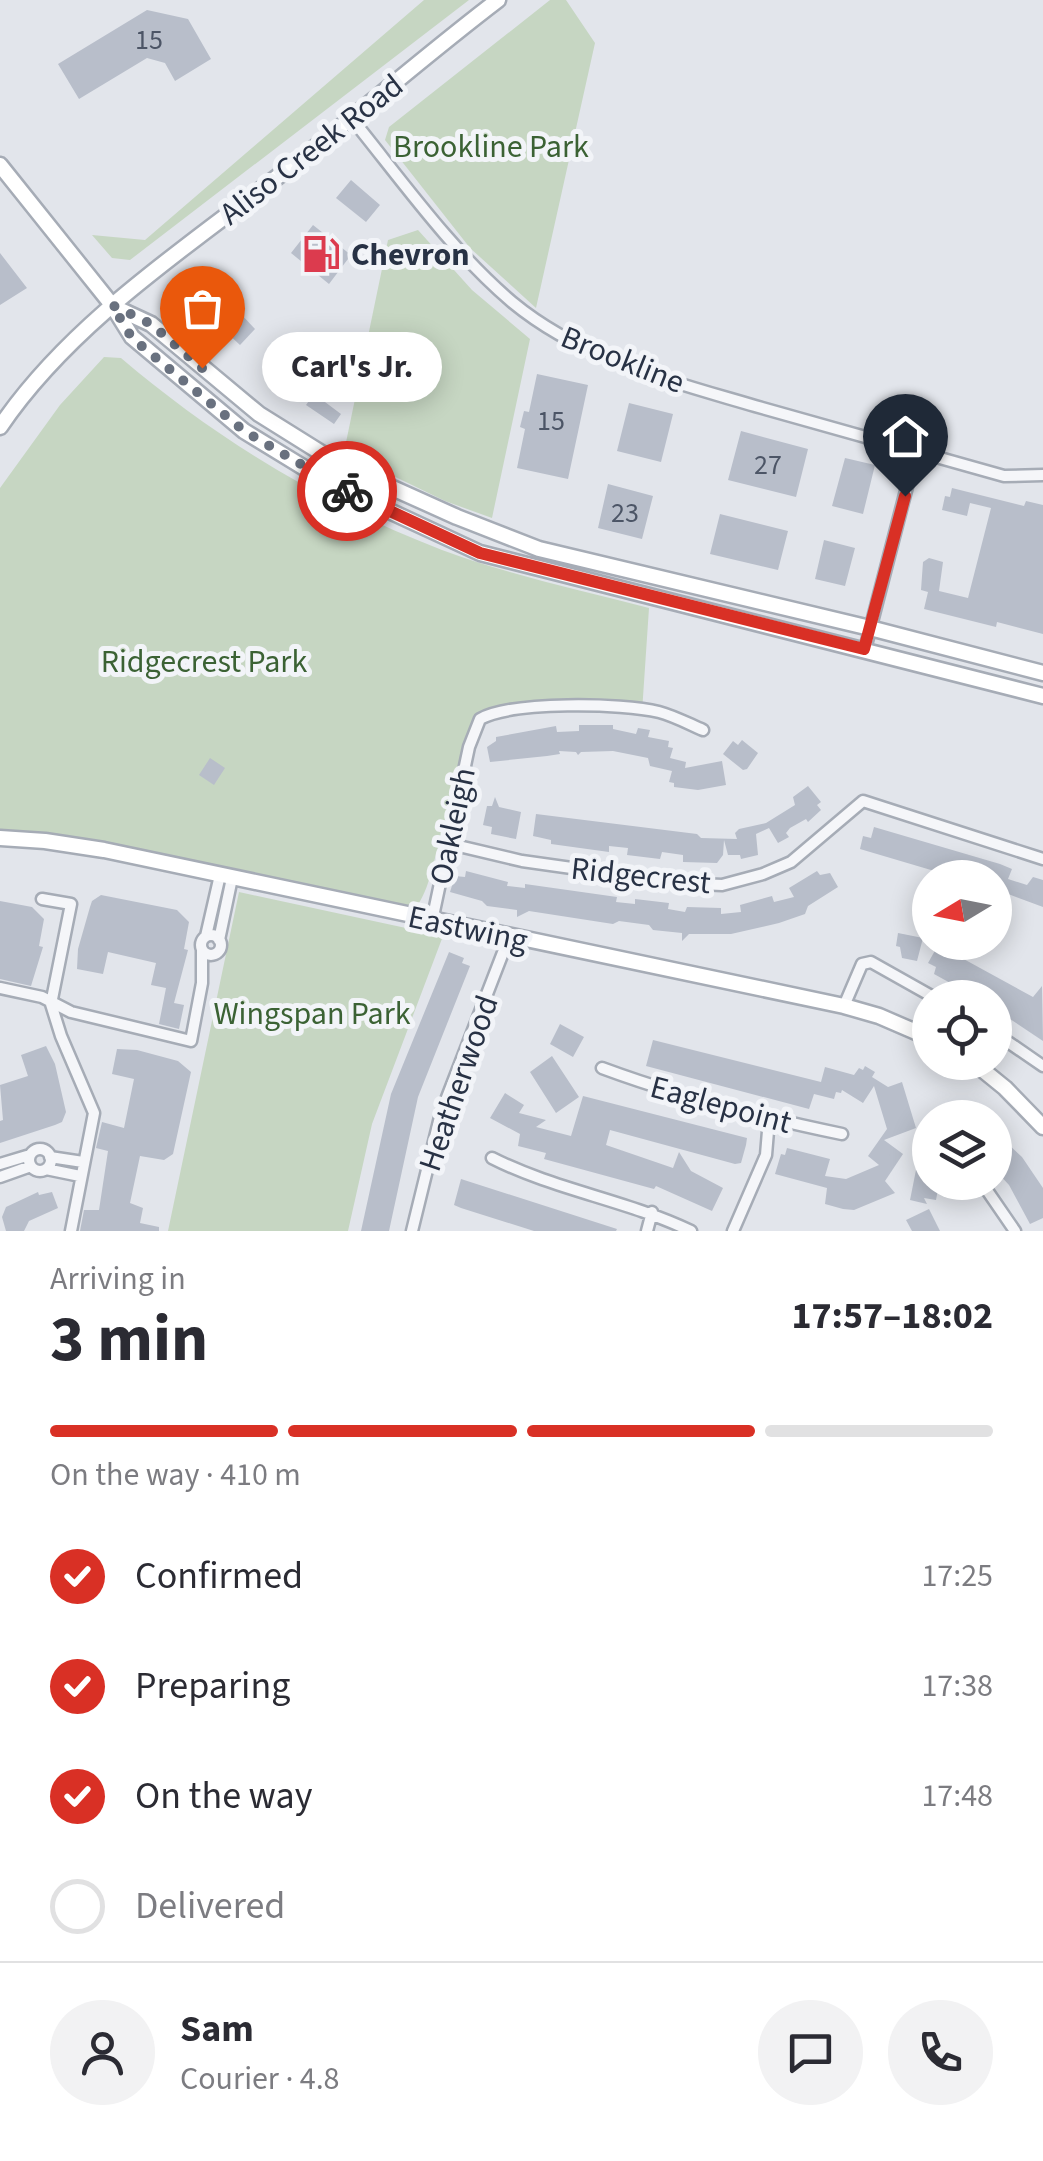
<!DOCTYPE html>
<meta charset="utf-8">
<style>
body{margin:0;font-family:"Source Sans 3",sans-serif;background:#f2f2f3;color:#2b2b33;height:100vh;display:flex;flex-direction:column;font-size:38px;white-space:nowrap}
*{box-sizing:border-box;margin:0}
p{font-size:32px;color:#7c7c81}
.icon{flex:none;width:55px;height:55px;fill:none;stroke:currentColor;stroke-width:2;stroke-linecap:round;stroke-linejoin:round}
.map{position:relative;height:1231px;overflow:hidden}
.side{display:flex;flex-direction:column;background:#fff;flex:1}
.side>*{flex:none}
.needle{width:65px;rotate:260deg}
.tools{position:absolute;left:912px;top:860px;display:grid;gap:20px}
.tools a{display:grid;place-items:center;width:100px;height:100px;border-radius:50%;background:#fff;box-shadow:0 5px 25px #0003;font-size:50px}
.pin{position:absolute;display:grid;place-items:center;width:85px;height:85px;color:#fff;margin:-102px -42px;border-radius:50% 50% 50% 0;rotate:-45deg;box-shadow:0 0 10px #0007}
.pin .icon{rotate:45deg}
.courier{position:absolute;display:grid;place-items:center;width:100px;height:100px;margin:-50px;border:8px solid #d93025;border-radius:50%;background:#fff;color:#222;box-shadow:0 2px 12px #0007}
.bubble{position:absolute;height:70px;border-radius:35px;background:#fff;box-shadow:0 5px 25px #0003;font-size:32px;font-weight:700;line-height:70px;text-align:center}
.headline em{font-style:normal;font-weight:700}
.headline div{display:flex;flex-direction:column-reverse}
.headline{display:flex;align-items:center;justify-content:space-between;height:170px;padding:0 50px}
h1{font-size:65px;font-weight:700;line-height:75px}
.bar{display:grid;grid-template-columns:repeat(4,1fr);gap:15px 10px;align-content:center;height:120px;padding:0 50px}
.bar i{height:12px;border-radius:8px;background:#e1e1e2}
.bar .current{background:#d93025}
.bar p{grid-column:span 4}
.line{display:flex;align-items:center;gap:25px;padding:0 50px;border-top:2px solid #e1e1e2}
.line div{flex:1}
.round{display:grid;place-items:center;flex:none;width:105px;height:105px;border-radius:52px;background:#f2f2f3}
ol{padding:0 50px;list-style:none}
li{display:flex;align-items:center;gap:30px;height:110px}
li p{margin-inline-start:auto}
li .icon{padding:10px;border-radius:50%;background:#d93025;color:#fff;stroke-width:4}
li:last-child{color:#7c7c81}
li i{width:55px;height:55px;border:5px solid #e1e1e2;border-radius:50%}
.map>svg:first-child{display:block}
.green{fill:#c6d6c2}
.building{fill:#b8beca}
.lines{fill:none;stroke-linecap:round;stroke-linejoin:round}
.street-casing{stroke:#a6acb6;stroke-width:15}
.secondary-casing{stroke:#a6acb6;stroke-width:19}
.street{stroke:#f5f6f9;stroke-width:10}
.secondary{stroke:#fff;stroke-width:14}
.done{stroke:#69717f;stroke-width:10;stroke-dasharray:0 18}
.route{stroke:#d93025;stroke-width:12}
.labels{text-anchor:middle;stroke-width:10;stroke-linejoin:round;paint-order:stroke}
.number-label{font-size:28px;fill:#4c5566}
.park-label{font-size:32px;fill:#3b6234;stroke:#f2f4f8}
.street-label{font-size:32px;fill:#283245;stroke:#f2f4f8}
.poi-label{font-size:32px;font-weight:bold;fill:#283245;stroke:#f2f4f8;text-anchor:start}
</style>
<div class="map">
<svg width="1043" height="1231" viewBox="0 0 1043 1231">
<rect width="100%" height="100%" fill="#e2e5eb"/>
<path class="green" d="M424 0H469L130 260 112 258 92 235 145 240Z
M550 0H566L595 43 536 308 470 248 385 140 389 127Z
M418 230 472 290 530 339 492 518 445 501 344 452 388 240Z
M104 357 121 358C216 439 325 505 442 550 509 575 580 590 649 608L642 712C615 710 489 708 473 724 464 733 467 741 466 752 463 784 449 812 440 841 431 868 430 891 412 913L0 835V488L60 405Z
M239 892 443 936 372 1124 348 1231H168Z"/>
<path class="building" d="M147 10 188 19 211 59 175 81 165 63 147 58 79 99 58 64Z
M351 180 380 205 366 222 336 198Z
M313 225 351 255 329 284 291 253Z
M0 253 27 288 0 305Z
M225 297 255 329 240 345 208 315Z
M334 366 345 374 325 402 341 414 334 424 306 405Z
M537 374 588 385 568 479 517 468 525 429 520 427 524 411 529 412Z
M629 403 673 414 661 462 617 451Z
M741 431 808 449 796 497 728 480Z
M845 458 875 465 863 514 832 506Z
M608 484 653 496 642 539 598 528Z
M952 488 1024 506 1026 501 1043 505V634L997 622 996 627 924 609 928 592 921 590 923 562 929 558 943 562 939 591 968 598 991 508 970 503 967 516 942 510 945 496 950 497Z
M720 514 788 531 778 570 710 554Z
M824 540 855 548 845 586 815 579Z
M579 725H613V729L636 734 638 728 650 730 648 737 669 741 668 747 673 748 670 758 686 762 685 768 722 761 726 785 698 790 674 787V783L669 782 672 771 650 766 648 758 613 751 581 752 578 755 576 752 559 751 560 754 547 756 490 762 487 747 496 741V737L556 726 557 732 579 731Z
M742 740 758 753 747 769 743 770 723 754 733 741 738 745Z
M210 758 225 768 214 785 199 775Z
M808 786 821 802 817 805 821 810 808 822 806 819 790 828 786 833 789 837 778 843 769 828 756 834 758 855 741 859 740 855H728L724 840 723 855 717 863 683 862V855L662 852 660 859 627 855 628 848 609 846V852L551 844V840L533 836 536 814 697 834 701 838 737 839 735 833 739 829 766 823 795 805 793 797Z
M495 797 499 807 521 812 516 839 491 834 492 827 483 825 487 806H492Z
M874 827 1000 864 1012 869 1008 879 1027 885 1033 877 1043 880V907L995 889V878H958L860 849 863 836 871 838Z
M466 871 508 882 507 886 525 888V884L617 897 616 902 635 904V899L669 903 668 909 685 912 687 907 721 908V914L741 912 740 905 772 896 774 902 794 897 789 888 817 871 820 875 830 873 838 887 808 906 805 914 779 923 731 934H689L682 941V933L653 930 649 925 619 921 613 924 529 911 517 917V910L487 906 482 901 450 892 455 876 465 877Z
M101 895 177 910 189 922 184 949 188 950 174 1003 184 1005 179 1029 159 1024 166 988 151 985 156 963 108 952 103 974 77 969 78 949 90 907 92 901Z
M0 901 32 907 44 919 39 946 43 947 31 986 0 979Z
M898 933 923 938 917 961 902 958 900 947 896 946Z
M946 942 949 951 1033 997 1042 986 1043 1041 995 1009 1000 998H980L983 994 966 985 963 990 934 974 936 967 928 963 937 947 942 948Z
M449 952 464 958 462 963 470 966 418 1097 389 1231H361L391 1094Z
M560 1024 584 1037 573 1057 550 1044Z
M653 1040 821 1082 825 1067 854 1075 859 1068 863 1070 865 1066 875 1072 872 1077 888 1087 902 1082 916 1128 884 1140 903 1154 885 1181 895 1193 854 1210 843 1209 825 1204 827 1188 775 1174 781 1154 785 1155 787 1148 830 1159 825 1176 846 1179 879 1165 868 1156 887 1129 874 1086 863 1103 842 1090 841 1093 836 1092 834 1099 814 1094 809 1109 646 1066Z
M46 1046 55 1064 66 1112 62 1122 55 1125 0 1143V1121L3 1120 0 1085 28 1076 21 1055Z
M117 1049 137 1050 178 1061 191 1072 173 1154 164 1160 140 1156 130 1203 143 1208 140 1223 159 1227V1231H80L84 1210H99L108 1151 96 1148 102 1122 124 1128 134 1079 112 1074Z
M552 1056 579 1097 556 1113 530 1072Z
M505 1093 524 1105 519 1113 546 1120 536 1127 571 1136 583 1096 747 1138 746 1145 741 1163 735 1164 610 1130 606 1145 673 1168 679 1152 691 1171 723 1188 712 1211 656 1186 654 1189 544 1159 546 1153 518 1146 520 1134 490 1118Z
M995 1132 1022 1157 1043 1188V1218L1030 1224 1009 1185 995 1170Z
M930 1150V1182L939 1184 936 1200 924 1198 927 1204 910 1200 916 1170Z
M461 1179 617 1229 616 1231H534L461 1208 454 1205Z
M38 1192 39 1195 52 1192 58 1208 29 1221 24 1231H6L2 1217 6 1207Z
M929 1209 940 1231H912L906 1220Z"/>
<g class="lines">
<g class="street-casing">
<path id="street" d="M352 119C403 182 451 250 512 302 582 360 670 381 755 406 838 430 921 453 1004 476L1043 475
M865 649 916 452
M446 843 522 861 678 883 722 885 763 874 791 862 863 801 1043 859
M42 899 71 904 51 1004 61 1036 94 1113 71 1231
M432 921 469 747 480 719C512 701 622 703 659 712 674 716 689 724 703 730
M201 945a10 10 0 1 1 20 0a10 10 0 1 1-20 0Z
M206 936 220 875
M219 940 232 878
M0 988 42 997 71 1012 191 1041 202 983V949
M844 1006 862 964 871 962 935 998
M995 1033 1043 1066
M602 1068C680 1097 760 1117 842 1134
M29 1160a11 11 0 1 1 22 0a11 11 0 1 1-22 0Z
M50 1157 83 1162
M492 1158C555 1190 626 1200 691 1231
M0 1164 30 1155
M46 1169 80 1176
M0 1177 31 1166
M982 1183 1015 1231
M412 1231 441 1113 509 937
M647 1231 652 1212
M733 1231 766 1155 769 1119"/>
</g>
<g class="secondary-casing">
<path id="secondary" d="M0 165 112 305 132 337 244 431 329 483 480 553 1043 696
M112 306 151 324 259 414 339 464 457 517 539 549 870 628 1043 673
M0 427C71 322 190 245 289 168 360 113 427 54 498 0
M0 838 45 841 104 850 844 1006 879 1016 930 1038
M973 1062 1005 1088 1043 1127"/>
</g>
<use href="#street" class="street"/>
<use href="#secondary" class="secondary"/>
</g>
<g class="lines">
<path class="done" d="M202 368 151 324 112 305 132 338 244 431 347 491"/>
<path class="route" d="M347 491 480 553 864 649 905 496"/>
</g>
<defs>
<g id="fuel-bare" transform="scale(3)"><path d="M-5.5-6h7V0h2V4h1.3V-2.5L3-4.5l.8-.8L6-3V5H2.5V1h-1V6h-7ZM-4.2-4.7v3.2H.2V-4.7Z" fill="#dc3b4e" stroke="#f2f4f8" stroke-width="2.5" paint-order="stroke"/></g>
</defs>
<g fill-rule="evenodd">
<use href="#fuel-bare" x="321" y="254"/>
</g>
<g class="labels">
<g class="number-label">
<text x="149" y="49">15</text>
<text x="551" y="430">15</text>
<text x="768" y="474">27</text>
<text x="625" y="522">23</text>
</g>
<g class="park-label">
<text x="491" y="157">Brookline Park</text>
<text x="204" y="672">Ridgecrest Park</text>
<text x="312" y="1024">Wingspan Park</text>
</g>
<g class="street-label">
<text transform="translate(311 149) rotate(-38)" y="11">Aliso Creek Road</text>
<text transform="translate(623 359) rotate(22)" y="11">Brookline</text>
<text transform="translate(452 826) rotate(-78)" y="11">Oakleigh</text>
<text transform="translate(641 875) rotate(6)" y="11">Ridgecrest</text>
<text transform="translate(468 928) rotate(12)" y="11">Eastwing</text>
<text transform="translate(458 1083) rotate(-71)" y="11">Heatherwood</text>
<text transform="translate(721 1104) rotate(15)" y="11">Eaglepoint</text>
</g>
<g class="poi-label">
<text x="351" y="265">Chevron</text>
</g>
</g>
</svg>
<div class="tools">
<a><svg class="needle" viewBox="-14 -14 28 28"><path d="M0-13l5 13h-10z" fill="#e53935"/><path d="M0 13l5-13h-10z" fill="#7c7c81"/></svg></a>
<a><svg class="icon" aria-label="locate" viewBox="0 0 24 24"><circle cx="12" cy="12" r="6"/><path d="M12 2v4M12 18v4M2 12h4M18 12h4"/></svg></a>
<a><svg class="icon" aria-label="layers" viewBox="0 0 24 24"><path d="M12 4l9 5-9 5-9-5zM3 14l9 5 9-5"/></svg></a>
</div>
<div class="pin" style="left:202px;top:368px;background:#ea580c"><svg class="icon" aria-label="bag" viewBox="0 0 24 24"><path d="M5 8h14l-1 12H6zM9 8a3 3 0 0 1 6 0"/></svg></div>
<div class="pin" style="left:905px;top:496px;background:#1f2937"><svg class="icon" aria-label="home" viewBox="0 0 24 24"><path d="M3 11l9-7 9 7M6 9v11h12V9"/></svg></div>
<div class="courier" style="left:347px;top:491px"><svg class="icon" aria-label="bike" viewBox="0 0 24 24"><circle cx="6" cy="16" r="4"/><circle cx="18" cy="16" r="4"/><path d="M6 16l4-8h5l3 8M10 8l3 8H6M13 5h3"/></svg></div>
<div class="bubble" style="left:262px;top:332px;width:180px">Carl's Jr.</div>
</div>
<section class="side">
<div class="headline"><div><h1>3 min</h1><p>Arriving in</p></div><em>17:57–18:02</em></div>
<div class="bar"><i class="current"></i><i class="current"></i><i class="current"></i><i></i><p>On the way · 410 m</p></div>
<ol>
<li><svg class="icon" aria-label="check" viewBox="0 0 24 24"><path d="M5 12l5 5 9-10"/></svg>Confirmed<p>17:25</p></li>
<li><svg class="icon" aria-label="check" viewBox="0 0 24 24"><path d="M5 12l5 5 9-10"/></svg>Preparing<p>17:38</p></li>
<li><svg class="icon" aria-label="check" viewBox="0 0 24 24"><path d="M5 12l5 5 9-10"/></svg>On the way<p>17:48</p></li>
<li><i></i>Delivered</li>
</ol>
<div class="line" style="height:180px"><a class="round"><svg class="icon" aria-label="person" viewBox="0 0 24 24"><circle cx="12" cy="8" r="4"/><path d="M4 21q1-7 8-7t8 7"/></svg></a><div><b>Sam</b><p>Courier · 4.8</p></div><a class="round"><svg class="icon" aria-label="chat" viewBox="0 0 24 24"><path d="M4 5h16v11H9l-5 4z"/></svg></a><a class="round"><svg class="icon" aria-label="phone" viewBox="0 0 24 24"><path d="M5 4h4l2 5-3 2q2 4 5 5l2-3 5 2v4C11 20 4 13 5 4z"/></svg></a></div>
</section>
